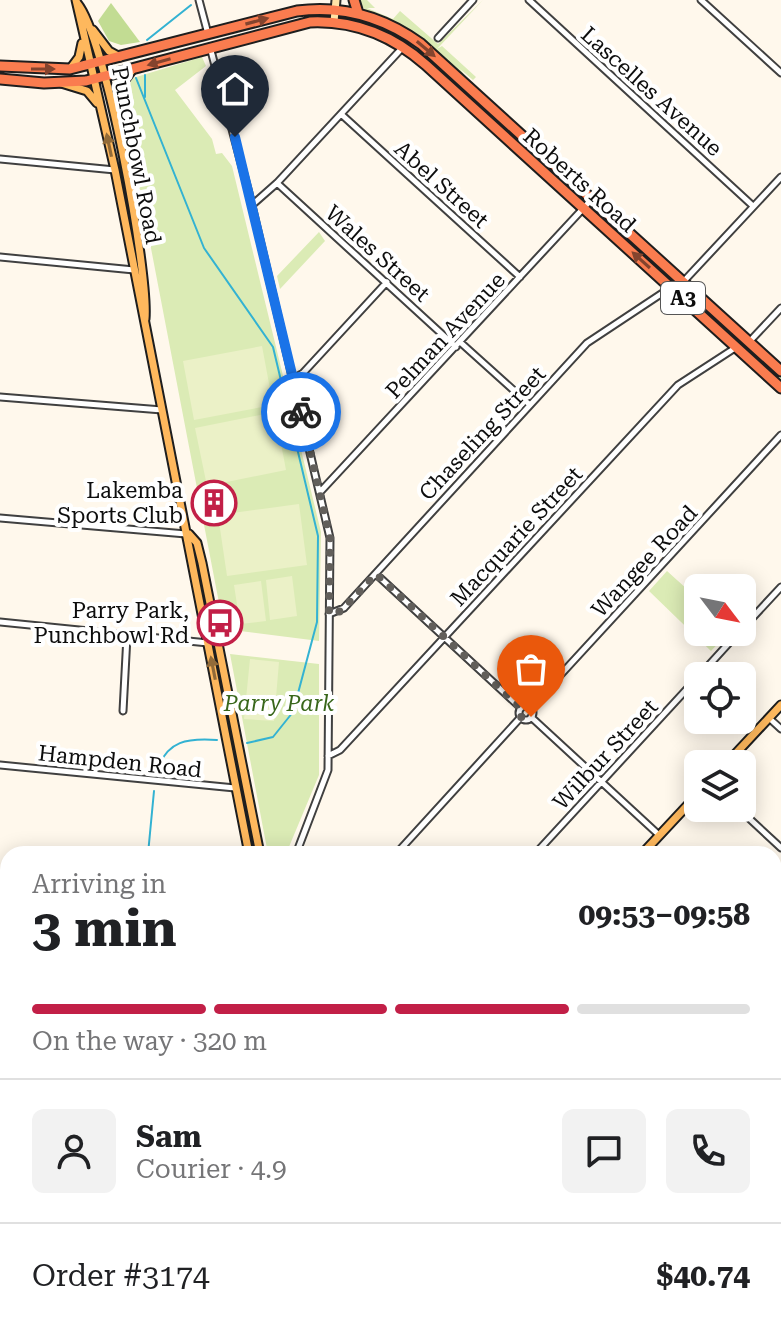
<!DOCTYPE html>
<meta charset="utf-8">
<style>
body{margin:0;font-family:"Roboto Serif",serif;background:#f2f2f2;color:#202124;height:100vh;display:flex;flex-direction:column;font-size:30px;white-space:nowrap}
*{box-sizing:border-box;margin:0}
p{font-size:26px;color:#757577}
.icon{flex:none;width:44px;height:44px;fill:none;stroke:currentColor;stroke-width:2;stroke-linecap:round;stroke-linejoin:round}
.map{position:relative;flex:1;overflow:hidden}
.sheet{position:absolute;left:0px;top:846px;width:782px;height:498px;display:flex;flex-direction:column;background:#fff;border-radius:24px 24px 0 0;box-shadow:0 4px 20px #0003}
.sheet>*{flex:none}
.needle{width:52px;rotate:122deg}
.fabs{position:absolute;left:684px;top:574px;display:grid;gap:16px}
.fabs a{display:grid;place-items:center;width:72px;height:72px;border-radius:12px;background:#fff;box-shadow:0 4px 20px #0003;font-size:40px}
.pin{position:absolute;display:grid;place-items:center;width:68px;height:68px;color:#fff;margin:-82px -34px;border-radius:50% 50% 50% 0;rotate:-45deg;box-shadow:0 0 8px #0007}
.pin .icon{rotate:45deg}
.courier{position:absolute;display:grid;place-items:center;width:80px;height:80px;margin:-40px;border:6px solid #1a73e8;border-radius:50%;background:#fff;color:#222;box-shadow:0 2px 10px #0007}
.summary em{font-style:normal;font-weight:700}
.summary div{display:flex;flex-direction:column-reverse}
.summary{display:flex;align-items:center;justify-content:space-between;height:136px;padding:0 32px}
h1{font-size:52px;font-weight:700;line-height:60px}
.bar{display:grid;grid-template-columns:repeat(4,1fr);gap:12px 8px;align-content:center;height:96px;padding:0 32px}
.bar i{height:10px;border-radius:6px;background:#e0e0e0}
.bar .selected{background:#c21f47}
.bar p{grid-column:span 4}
.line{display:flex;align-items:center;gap:20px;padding:0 32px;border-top:2px solid #e0e0e0}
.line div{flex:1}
.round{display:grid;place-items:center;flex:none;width:84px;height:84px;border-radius:12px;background:#f2f2f2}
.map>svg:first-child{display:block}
.industrial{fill:#e8e0ec}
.green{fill:#dbebb5}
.forest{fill:#c2dc93}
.pitch{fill:#ebf1c7}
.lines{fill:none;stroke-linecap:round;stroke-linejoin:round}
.stream{stroke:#33b2d2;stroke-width:2}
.street-casing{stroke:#404040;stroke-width:9}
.secondary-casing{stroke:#2f2f2f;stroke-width:11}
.primary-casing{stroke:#1e1e1e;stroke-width:11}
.highway-casing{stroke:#1e1e1e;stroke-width:13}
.street{stroke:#fff;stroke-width:5}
.secondary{stroke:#ffe4a7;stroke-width:7}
.primary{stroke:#feb85d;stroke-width:7}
.highway{stroke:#fa7c4f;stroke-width:9}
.rail{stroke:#c21f47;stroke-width:2}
.oneway{fill:#84442e}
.oneway2{fill:#926b39}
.done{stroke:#625f5b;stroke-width:8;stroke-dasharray:0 14.4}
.route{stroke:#1a73e8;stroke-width:10}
.labels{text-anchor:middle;stroke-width:8;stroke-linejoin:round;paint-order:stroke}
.shield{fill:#fff;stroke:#565656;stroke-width:2}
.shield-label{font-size:20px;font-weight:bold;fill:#0d0d0d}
.street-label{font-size:22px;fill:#0d0d0d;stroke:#fff}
.poi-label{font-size:22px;fill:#0d0d0d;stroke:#fff;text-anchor:end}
.park-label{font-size:22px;font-style:italic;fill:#39671b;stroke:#fff}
</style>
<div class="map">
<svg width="781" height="1343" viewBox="0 0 781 1343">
<rect width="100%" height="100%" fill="#fff8ec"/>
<path class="industrial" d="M219 1336H376L380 1343H218Z
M409 1336H564L571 1343H413Z
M581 1336H718L691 1343H588Z"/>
<path class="green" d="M357 0H367L375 8H367L393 19 400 11 438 44 483 0 437 49 442 46 476 77 473 80 460 69 470 82 419 36 364 9Z
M202 57 206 66 175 90 212 139 216 154 222 153 232 166 321 532 319 641 224 629 122 97 133 78Z
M592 209 608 220 781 377V381Z
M319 232 325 241 280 289 277 276Z
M667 571 698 599V632H729L711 651 649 591Z
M230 654 319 664V775L286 854H268Z"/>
<path class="forest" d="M111 3 140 42 121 45 109 41 98 21Z"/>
<path class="pitch" d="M262 346 273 405 194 420 183 361Z
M275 412 286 470 207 486 195 428Z
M299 504 307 565 227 576 218 515Z
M292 576 297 616 270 620 266 580Z
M261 581 266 621 240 624 234 585Z
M250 659 279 662 274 721 244 719Z"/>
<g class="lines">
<path class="stream" d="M147 40 191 5
M136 78 204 248 273 347 318 536 317 622 293 712 273 737 247 743
M145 97V75
M157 771C167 740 188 738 217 740
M148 854 154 791"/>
<g class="street-casing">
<path id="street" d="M199 0 208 34
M529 0 753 206
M701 0 781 73
M438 38 473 0
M210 47 249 193 330 538 328 770 296 854
M341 114 520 277
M0 159 115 170
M277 183 456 347
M252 205 277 183 403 47
M0 257 134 270
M684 281 781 177
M750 341 781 308
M460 342 530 405
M293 379 303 373 387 282
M0 397 162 410
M321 491 591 200
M0 518 186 534
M376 574 521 708
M329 614 344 608 587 343 670 288
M0 622 208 643
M742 629 781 587
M699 676 739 632
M519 713a7 7 0 1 1 14 0a7 7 0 1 1-14 0Z
M530 708 781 435
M123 711 127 636
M531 717 659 835
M769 718 781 729
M328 756 340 750 678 385 735 348
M0 765 235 788
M738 808 781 848
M396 854 521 717
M535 854 698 677
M0 905 8 906
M774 965 781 971
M0 1037 8 1038
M774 1085 781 1092
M0 1181 8 1182
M774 1208 781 1214
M0 1266 8 1267
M774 1314 781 1313
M94 1343 95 1336"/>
</g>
<g class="secondary-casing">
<path id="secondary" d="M334 22 336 0"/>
</g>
<g class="primary-casing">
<path id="primary" d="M76 0 115 170 249 854
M77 3C106 37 149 272 145 319
M93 30 109 51 120 57
M70 69 79 57 82 43
M61 83 87 91 97 103
M117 112 119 88 133 69
M189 534 197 543 202 563 260 854
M726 764 781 705
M642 854 698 794
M386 1336 390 1343
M401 1336 405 1343"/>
</g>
<g class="highway-casing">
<path id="highway" d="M354 0 358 13
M0 66 70 69 297 11C343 5 384 17 421 44L781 371
M0 79 44 83 86 81 310 22C355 20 392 35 426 65L781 388"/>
</g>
<use href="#street" class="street"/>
<use href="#secondary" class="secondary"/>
<use href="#primary" class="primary"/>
<use href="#highway" class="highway"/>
<path class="rail" d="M762 1343 781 1338"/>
</g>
<defs><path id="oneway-solid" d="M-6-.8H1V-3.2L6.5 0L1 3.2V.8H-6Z" transform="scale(2)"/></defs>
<g class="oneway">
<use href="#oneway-solid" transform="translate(257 21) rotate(-15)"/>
<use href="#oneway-solid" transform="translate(426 49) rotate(40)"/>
<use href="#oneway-solid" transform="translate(159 62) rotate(164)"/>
<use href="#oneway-solid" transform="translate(43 69)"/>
<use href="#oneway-solid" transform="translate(641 260) rotate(-138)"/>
</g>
<g class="oneway2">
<use href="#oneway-solid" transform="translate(109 145) rotate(-102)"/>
<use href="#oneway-solid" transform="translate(213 668) rotate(-101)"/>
</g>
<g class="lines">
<path class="done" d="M301 412 330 538 329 614 341 611 376 574 521 708V717H531"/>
<path class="route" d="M235 137 301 412"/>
</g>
<defs>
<g id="building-ring" transform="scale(2.3)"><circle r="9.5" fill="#fff" stroke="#c21f47" stroke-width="1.5"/><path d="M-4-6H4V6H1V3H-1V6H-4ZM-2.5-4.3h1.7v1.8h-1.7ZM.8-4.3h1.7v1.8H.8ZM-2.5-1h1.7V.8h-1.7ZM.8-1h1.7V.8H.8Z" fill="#c21f47"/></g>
<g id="bus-ring" transform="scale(2.3)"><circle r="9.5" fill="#fff" stroke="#c21f47" stroke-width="1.5"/><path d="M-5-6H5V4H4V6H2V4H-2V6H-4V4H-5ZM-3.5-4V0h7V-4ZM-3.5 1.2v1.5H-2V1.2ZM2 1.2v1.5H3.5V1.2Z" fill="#c21f47"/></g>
</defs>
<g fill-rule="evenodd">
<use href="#building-ring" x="214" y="503"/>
<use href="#bus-ring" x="220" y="623"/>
</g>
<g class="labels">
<rect class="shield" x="661" y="282" width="44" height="32" rx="6"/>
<g class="shield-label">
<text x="683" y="305">A3</text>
</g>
<g class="street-label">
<text transform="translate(652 91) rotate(42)" y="8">Lascelles Avenue</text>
<text transform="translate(137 155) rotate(79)" y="8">Punchbowl Road</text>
<text transform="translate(580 180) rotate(42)" y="8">Roberts Road</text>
<text transform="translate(442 184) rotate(42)" y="8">Abel Street</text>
<text transform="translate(378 253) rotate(42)" y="8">Wales Street</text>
<text transform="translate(445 335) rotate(-47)" y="8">Pelman Avenue</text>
<text transform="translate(482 433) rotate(-47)" y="8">Chaseling Street</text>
<text transform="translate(516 536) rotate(-47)" y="8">Macquarie Street</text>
<text transform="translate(644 561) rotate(-47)" y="8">Wangee Road</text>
<text transform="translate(605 754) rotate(-47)" y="8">Wilbur Street</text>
<text transform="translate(120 761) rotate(6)" y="8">Hampden Road</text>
</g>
<g class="poi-label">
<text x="183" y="498">Lakemba<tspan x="183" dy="25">Sports Club</tspan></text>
<text x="189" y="618">Parry Park,<tspan x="189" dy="25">Punchbowl Rd</tspan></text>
</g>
<g class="park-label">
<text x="279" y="711">Parry Park</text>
</g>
</g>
</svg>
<div class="fabs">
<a><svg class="needle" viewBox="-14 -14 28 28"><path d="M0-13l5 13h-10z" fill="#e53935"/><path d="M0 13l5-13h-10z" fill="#757577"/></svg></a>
<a><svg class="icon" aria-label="locate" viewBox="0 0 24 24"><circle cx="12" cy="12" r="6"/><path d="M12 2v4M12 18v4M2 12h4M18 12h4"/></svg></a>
<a><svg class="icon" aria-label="layers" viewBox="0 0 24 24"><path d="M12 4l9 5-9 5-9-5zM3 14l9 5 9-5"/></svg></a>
</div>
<div class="pin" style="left:531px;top:717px;background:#ea580c"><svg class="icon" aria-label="bag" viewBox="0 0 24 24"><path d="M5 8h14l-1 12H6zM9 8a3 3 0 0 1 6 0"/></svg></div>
<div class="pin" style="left:235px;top:137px;background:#1f2937"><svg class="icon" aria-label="home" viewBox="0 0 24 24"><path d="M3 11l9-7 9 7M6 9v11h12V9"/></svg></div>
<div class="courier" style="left:301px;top:412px"><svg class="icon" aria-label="bike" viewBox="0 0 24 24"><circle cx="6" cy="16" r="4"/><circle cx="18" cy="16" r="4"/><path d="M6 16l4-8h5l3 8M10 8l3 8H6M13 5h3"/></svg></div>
<section class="sheet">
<div class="summary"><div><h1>3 min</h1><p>Arriving in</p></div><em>09:53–09:58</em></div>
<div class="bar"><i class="selected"></i><i class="selected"></i><i class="selected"></i><i></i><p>On the way · 320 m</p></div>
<div class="line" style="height:144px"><a class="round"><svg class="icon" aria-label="person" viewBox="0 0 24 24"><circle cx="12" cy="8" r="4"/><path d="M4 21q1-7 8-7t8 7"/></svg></a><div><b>Sam</b><p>Courier · 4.9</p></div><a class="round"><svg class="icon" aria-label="chat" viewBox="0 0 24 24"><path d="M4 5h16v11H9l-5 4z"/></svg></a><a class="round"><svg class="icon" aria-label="phone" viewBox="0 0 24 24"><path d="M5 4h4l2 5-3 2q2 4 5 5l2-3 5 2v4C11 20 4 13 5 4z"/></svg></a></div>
<div class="line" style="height:104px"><div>Order #3174</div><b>$40.74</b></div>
</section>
</div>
